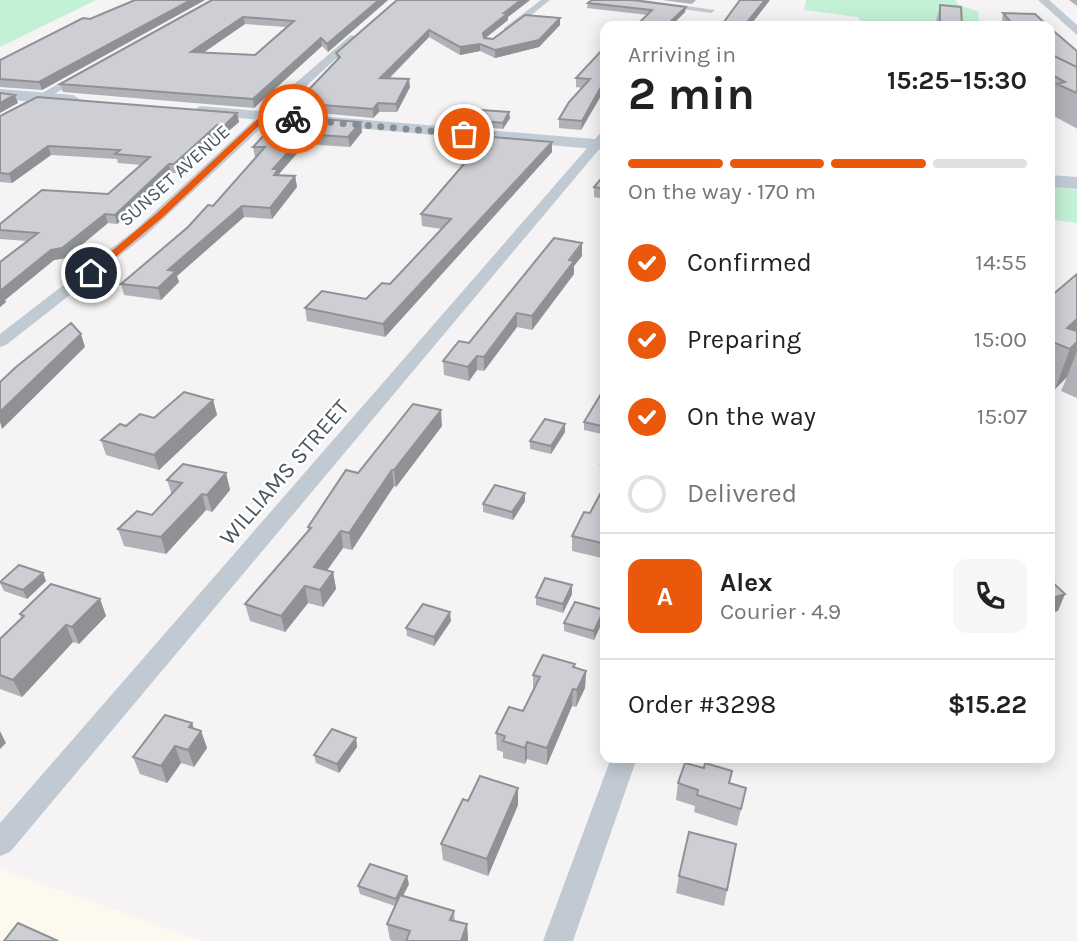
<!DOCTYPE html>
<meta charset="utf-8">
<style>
body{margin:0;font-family:Karla,sans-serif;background:#f6f6f6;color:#222;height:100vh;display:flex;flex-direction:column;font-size:26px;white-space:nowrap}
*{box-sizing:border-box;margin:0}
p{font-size:23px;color:#767676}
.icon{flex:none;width:38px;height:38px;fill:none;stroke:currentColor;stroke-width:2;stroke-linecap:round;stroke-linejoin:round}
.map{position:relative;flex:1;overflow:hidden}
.drawer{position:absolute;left:600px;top:21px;width:455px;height:742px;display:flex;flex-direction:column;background:#fff;border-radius:14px;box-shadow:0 4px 18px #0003}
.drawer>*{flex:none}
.pin{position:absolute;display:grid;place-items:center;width:60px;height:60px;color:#fff;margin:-30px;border:4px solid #fff;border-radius:50%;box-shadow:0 2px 7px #0007}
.courier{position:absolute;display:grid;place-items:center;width:70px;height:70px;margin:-35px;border:5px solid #ea580c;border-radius:50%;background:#fff;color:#222;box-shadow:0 2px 9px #0007}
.headline em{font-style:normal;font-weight:700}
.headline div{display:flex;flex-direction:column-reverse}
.headline{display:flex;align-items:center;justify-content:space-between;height:119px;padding:0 28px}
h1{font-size:46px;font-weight:700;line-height:52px}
.bar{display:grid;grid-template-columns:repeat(4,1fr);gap:10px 7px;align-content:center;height:84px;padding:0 28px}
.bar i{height:9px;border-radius:5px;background:#e0e0e0}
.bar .selected{background:#ea580c}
.bar p{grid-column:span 4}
.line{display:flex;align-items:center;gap:18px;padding:0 28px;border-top:2px solid #e0e0e0}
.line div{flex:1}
.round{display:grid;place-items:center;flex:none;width:74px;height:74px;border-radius:14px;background:#f6f6f6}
ol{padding:0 28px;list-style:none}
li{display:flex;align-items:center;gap:21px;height:77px}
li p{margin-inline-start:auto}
li .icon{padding:7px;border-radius:50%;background:#ea580c;color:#fff;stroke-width:4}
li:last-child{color:#767676}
li i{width:38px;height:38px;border:4px solid #e0e0e0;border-radius:50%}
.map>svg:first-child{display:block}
.commercial{fill:#fdf9ef}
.green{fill:#c3f1d5}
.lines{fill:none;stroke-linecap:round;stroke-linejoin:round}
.minor{fill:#c1cad2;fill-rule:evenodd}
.tertiary{fill:#c1cad2;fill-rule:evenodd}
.secondary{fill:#c1cbd6;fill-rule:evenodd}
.wall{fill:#b0b2b7;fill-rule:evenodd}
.shaded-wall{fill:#909195}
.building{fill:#cdcfd5;stroke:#909195;stroke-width:2;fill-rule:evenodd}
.route{fill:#ea580c}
.done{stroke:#868d94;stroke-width:7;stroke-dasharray:0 12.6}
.labels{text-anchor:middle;stroke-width:5;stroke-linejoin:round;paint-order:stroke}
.far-street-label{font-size:19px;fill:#4a5661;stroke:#fff}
.street-label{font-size:23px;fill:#4a5661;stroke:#fff}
</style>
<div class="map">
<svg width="1077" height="941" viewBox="0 0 1077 941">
<rect width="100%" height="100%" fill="#f5f3f3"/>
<path class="commercial" d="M0 868 7 871 202 941H0Z"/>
<path class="green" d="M0 0H96L0 47Z
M806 0H955L959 5 979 12 978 18 984 26H831L863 24 858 17 804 10Z
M1050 187 1077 190V223L1050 219Z"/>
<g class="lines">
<path class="minor" d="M541 0H550L510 32H504V28Z
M615 0H643L715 10 711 13Z
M351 35 359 37 145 236 6 345 0 347V334L135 230 269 106Z
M84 70 89 73 88 75 0 124V116Z
M606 130V141L10 852 0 856V823L602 131Z
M611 758H637L573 941H543Z"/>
<path class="tertiary" d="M1038 0H1049L1077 25V35Z"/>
<path class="secondary" d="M0 89 73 95 81 100 73 105 0 99Z
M200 106 606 140V150L194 114 192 111Z
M1050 175 1077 177V189L1050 187Z"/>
</g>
<path class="wall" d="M135 0H205L42 90 0 87V60L90 19Z
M212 0H388L328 52 322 46 254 108 63 92 60 84ZM245 24 286 27 255 55 203 52Z
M397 0H530L508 17V20L485 38 493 39 560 18V25L539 47 495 58 480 51 460 55 429 37 389 79 410 87 397 112H379L373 118 297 111 296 103 337 60 336 53Z
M662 0H696L692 4Z
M1069 0H1077V6Z
M588 3 685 12 671 26H636L648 15 587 8Z
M940 5 962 26H935Z
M1003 13 1048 26H1007L1002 20Z
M1050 28 1077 51V129L1076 128 1050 114Z
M606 51V87L581 130 559 128V119L583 88 576 87V78Z
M237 113 239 122 225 134H219L176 173H171L117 224 108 223 66 258 54 260 5 300 6 302 0 307 27 241 0 239V224L108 194 141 165 118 163 117 159 51 155 12 183 0 182V116Z
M282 116 362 132 350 147 305 144 279 174V175L295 176 297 187 272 219 244 217 177 276 179 282 161 300 124 295 121 284 213 206 256 157H255L253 147Z
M510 118 503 129 474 126 473 120Z
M494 133 495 137 552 152 385 337 307 321 305 308 366 299 390 284 441 229 422 226 421 214 467 160 451 159 450 148Z
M606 173V199L594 197V187Z
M582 256 574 266V274L532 330 517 327 484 371 477 370 469 381 444 375 443 361 469 343Z
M1077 274V398L1061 391 1067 377 1055 389 1050 387V297Z
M606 394V435L584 430V422Z
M213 400 217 415 159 470 106 455 101 440 126 426Z
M442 426 396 487 394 486 352 550 343 548 327 570 333 572 336 589 323 607 308 603 285 632 250 621 245 604 308 530V527L358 473Z
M565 432 551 454 530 449V441Z
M606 456V480L601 479V464Z
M226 473 230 490 212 512 206 510 166 554 124 546 118 529 152 515 172 495 167 480Z
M606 483V559L572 551V536L590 513Z
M525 493V501L513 520 483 512V504Z
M43 573 46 581 27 599 4 591 0 583Z
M572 585V594L563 613 536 605V597Z
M100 599 106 616 79 644 73 642 22 697 0 689V639L21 618 20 614Z
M604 618 594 640 564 631V623Z
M451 621 434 646 407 636 406 628Z
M575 664V668L586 671 585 688 576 707 572 706 547 765 527 759 525 764 503 758V752L497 750 496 733 523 711 533 690V675Z
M194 729 201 731 207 748 194 767 181 763 167 783 140 774 133 757Z
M356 738 357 747 339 773 316 763 314 755Z
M678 783H730L746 788 737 826 694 812 695 806 676 800Z
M518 788V805L488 876 443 860 441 844 468 801Z
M736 844 724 906 676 893 679 876Z
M409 884 403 896 454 911 455 921 467 924 468 941H393L390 940 387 924 395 906 360 894 358 886Z"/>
<path class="shaded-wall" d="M191 0H205L42 90 39 82Z
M379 0H388L328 52 327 44Z
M521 0H530L508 17V20L483 40V33L504 13Z
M765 0H770L750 26H744Z
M686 7 685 12 671 26H668V24Z
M243 17 245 24 193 60 191 52Z
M560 18V25L539 47 495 58V50Z
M429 30V37L381 86 380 78Z
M321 38 322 46 254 108 253 99Z
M480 44V51L460 55V47Z
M606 78V87L581 130 582 121Z
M409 79 410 87 397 112 396 104Z
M15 95 18 103 0 113V103Z
M378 103 379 112 373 118V109Z
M509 112 510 118 503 129V123Z
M237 113 239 122 225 134 224 126Z
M361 122 362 132 350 147 348 137Z
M217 125 219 134 176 173 174 164Z
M304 134 305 144 279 174 280 179 275 185 273 169Z
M552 142V152L385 337 383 324Z
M48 146 51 155 12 183 9 174Z
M169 164 171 173 117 224 115 215Z
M295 176 297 187 272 219 270 208Z
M242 206 244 217 177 276 179 282 161 300 158 288 168 270Z
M105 214 108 223 66 258 54 260 5 300 6 302 0 307V291L51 250Z
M582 243V256L574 266V274L532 330V316Z
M517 313V327L484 371V357Z
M1077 319V351L1067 377 1055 389 1070 349 1067 328Z
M81 334 85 347 2 429 0 422V412Z
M477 356V370L469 381 468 367Z
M213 400 217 415 159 470 154 455Z
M441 410 442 426 396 487 394 470Z
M565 424V432L551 454V446Z
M392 470 394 486 352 550 349 533Z
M226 473 230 490 212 512 207 495Z
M525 493V501L513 520 512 512Z
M202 494 206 510 166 554 161 537Z
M341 531 343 548 318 583 314 567Z
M333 572 336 589 323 607 320 590Z
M43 573 46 581 27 599 23 590Z
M572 585V594L563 613V604Z
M305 586 308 603 285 632 281 616Z
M1065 594 1058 611 1050 613V599Z
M100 599 106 616 79 644 72 627Z
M604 610V618L594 640V631Z
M450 612 451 621 434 646V637Z
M66 625 73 642 22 697 13 680Z
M586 671 585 688 576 707 577 690Z
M573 689 572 706 547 765V748Z
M192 723 197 738 201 731 207 748 194 767 188 750 189 727Z
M0 731 6 743 0 749Z
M356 738 357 747 339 773 337 764Z
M527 742V759L525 764V748Z
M175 746 181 763 167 783 161 766Z
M518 788V805L488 876 487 859Z
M407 876 409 884 397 907 396 899Z
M467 924 468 941H461Z"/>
<path class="building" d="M135 0H191L39 82 0 79V60L83 18 90 19Z
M212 0H379L327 44 321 38 253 99 60 84ZM243 17 294 21 255 55 191 52Z
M397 0H521L504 13H508L483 33 484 38 493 39 525 15 560 18 539 40 495 50 480 44 460 47 429 30 380 78 409 79 396 104 378 103 373 109 296 103 340 57 336 53Z
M592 0H632L686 7 668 24H665L663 26H636L652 10 588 3Z
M740 0H765L744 26H746H721Z
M940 5 961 7 962 26H940Z
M1003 13 1035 14 1048 26H1014Z
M1050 28 1077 51V67L1050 54Z
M602 50 606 51V78L582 121 559 119 569 102 590 79 576 78Z
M1050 54 1077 67V93L1057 84 1065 82 1054 76 1050 70Z
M0 93 15 95 0 103Z
M37 97 237 113 224 126 217 125 174 164H169L115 215 105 214 62 248 51 250 0 291V262L38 233 0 230V224L42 190 108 194 150 157 115 154 120 150 48 146 9 174 0 173V116Z
M481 110 509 112 503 123 473 120Z
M282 116 361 122 348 137 304 134 273 169H278L274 175 295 176 270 208 242 206 168 270 176 271 158 288 121 284 188 227 208 205 213 206 265 147H253Z
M463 130 494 133 492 137 552 142 383 324 305 308 322 291 366 299 382 283 390 284 451 219 421 214 476 150 450 148Z
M606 173V189L594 187Z
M554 238 582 243 569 260 574 261 532 316 517 313 484 357 477 356 468 367 443 361 459 341 469 343Z
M1077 274V319L1067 328 1077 331V342L1070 349 1050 341V297Z
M71 323 81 334 0 412V382L16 367Z
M184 392 213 400 154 455 101 440 120 424 126 426 140 414 154 418Z
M601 394H606V427L584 422Z
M413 404 441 410 394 470H392L349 533 341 531 314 567 333 572 320 590 305 586 281 616 245 604 311 528 308 527 346 470 358 473Z
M545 419 565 424 551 446 530 441Z
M606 456V465L601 464Z
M183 464 226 473 207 495 202 494 161 537 118 529 137 511 152 515 182 483 167 480Z
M606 483V544L572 536 584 512 590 513Z
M495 485 525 493 512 512 483 504Z
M19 565 43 573 23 590 0 582Z
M545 578 572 585 563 604 536 597Z
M1050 580 1065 594 1050 599Z
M51 584 100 599 72 627 66 625 13 680 0 675V639L24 616 20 614Z
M575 602 604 610 594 631 564 623Z
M423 604 450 612 434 637 406 628Z
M543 655 575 664 573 667 586 671 577 690 573 689 547 748 527 742 525 748 503 741 505 736 496 733 509 707 523 711 540 677 533 675Z
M165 715 192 723 189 727 201 731 188 750 175 746 161 766 133 757Z
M332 729 356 738 337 764 314 755Z
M685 763 704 768 705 763 732 771 729 783 746 788 741 809 697 795 698 790 678 783Z
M480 776 518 788 487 859 441 844 463 799 468 801Z
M689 832 736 844 727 890 679 876Z
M370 864 407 876 396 899 358 886Z
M400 895 454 911 450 920 467 924 461 941H406L410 931 387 924Z
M18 923 58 941H4Z"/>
<path class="route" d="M262 115 297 119H266L163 217 94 275H88V271L157 213Z"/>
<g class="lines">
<path class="done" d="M293 119 464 134"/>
</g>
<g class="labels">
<g class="far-street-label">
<text transform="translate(174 175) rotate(-42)" y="7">SUNSET AVENUE</text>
</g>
<g class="street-label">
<text transform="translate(284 472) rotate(-49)" y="8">WILLIAMS STREET</text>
</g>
</g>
</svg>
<div class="pin" style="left:464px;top:134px;background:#ea580c"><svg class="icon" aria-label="bag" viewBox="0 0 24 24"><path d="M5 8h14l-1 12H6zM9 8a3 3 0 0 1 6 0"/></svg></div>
<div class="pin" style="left:91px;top:273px;background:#1f2937"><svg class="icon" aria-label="home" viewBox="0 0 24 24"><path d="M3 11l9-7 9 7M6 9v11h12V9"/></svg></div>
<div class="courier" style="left:293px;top:119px"><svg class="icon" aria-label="bike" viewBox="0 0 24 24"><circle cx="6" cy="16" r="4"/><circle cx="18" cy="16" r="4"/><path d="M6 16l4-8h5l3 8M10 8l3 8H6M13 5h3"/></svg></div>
<section class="drawer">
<div class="headline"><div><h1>2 min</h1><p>Arriving in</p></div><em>15:25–15:30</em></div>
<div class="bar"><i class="selected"></i><i class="selected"></i><i class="selected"></i><i></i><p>On the way · 170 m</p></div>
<ol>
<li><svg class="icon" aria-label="check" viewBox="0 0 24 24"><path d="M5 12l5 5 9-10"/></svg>Confirmed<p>14:55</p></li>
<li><svg class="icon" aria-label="check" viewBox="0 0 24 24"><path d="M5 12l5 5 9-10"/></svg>Preparing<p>15:00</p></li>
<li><svg class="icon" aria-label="check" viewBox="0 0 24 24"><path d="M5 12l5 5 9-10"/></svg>On the way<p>15:07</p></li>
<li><i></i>Delivered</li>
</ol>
<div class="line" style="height:126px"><b class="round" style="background:#ea580c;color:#fff">A</b><div><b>Alex</b><p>Courier · 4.9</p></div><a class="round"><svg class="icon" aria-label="phone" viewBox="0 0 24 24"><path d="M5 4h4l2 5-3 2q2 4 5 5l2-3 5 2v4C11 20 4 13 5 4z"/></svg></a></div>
<div class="line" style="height:91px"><div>Order #3298</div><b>$15.22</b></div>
</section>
</div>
